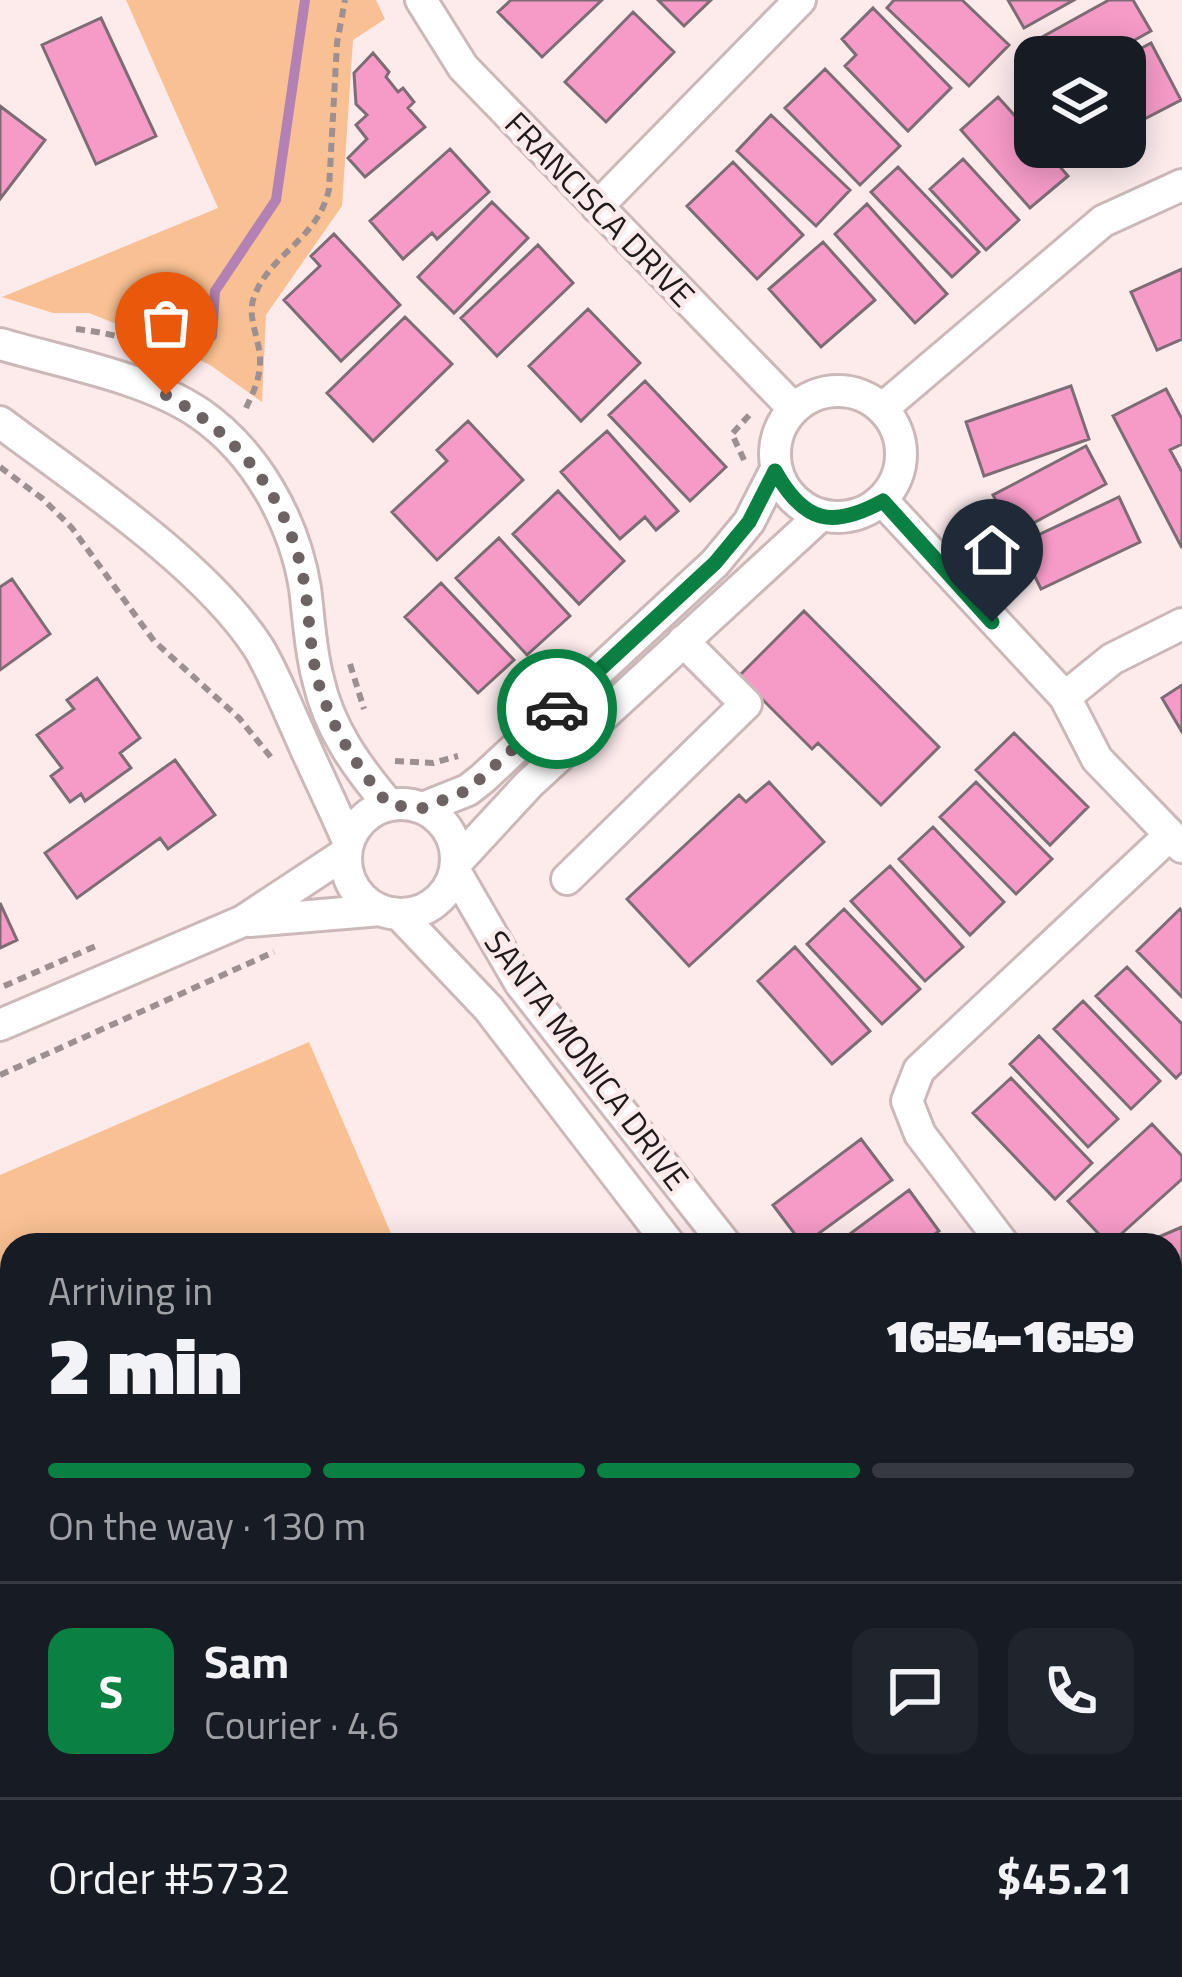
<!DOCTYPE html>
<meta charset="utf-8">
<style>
body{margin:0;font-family:"Titillium Web",sans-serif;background:#20242c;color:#f1f3f6;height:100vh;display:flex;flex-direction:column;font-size:45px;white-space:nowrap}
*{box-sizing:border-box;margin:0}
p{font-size:39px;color:#9ea1a6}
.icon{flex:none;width:66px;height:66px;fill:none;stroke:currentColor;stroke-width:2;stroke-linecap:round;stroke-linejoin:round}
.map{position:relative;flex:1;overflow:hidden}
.sheet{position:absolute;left:0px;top:1233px;width:1182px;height:744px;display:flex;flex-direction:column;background:#171b24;border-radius:36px 36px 0 0;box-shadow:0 6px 30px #0003}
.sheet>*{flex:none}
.fabs{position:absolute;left:1014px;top:36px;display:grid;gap:24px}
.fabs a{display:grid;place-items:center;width:132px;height:132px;border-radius:24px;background:#171b24;box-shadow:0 6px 30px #0003;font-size:60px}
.pin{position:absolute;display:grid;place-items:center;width:102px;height:102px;color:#fff;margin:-123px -51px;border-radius:50% 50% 50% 0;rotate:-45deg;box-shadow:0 0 12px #0007}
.pin .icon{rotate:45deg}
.courier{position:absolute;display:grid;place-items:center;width:120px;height:120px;margin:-60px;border:9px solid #0b8043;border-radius:50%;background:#fff;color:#222;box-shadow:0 3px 15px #0007}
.headline em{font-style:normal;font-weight:800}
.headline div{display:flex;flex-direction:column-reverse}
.headline{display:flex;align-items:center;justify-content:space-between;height:204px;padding:0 48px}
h1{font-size:78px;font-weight:800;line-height:90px}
.bar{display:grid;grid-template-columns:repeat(4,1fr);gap:18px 12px;align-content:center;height:144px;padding:0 48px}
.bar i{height:15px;border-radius:9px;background:#363941}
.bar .on{background:#0b8043}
.bar p{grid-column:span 4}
.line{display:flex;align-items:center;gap:30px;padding:0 48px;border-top:3px solid #363941}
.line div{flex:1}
.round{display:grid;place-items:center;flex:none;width:126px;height:126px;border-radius:24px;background:#20242c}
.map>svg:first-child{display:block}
.green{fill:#f9c193}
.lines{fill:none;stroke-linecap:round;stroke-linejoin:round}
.stream{stroke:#b381b3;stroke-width:10}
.building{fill:#f69bc8;stroke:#7d6c73;stroke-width:3}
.minor-casing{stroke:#cdb8b9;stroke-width:36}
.major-casing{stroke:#cdb8b9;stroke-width:45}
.path{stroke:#9e9091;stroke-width:6;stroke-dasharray:9 6;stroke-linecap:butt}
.minor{stroke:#fff;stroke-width:30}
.major{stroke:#fff;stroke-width:39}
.done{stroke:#6e6364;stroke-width:12;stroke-dasharray:0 21.6}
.route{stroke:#0b8043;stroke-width:15}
.labels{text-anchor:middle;stroke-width:9;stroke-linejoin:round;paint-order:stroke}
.street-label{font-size:33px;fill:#211a1a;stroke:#fdebec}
</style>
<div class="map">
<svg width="1182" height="1977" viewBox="0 0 1182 1977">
<rect width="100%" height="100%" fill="#fdebec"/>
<path class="green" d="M126 0H376L385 19 353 40 342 206 266 315 262 402 210 365 164 343 89 313H53L2 297 218 208Z
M309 1042 396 1245H12V1544L0 1549V1175Z
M12 1789V1965H670L641 1977H0V1800Z"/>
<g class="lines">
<path class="stream" d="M212 336 215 291 276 200 305 0"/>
</g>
<path class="building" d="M511 0H602L542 57 498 12Z
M658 0H711L684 26Z
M894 0H962L1009 45 969 86 887 8Z
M1008 0H1074L1024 28Z
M1109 0H1133L1151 31 1104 57H1054L1042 37Z
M873 8 951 88 908 131 845 66 856 55 842 39Z
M633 12 674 52 606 122 565 82Z
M101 18 156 136 96 164 42 45Z
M1151 43 1181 100 1125 129V57Z
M373 53 389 72 386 77 398 92 403 88 414 102 408 108 425 127 365 177 348 158 367 139 356 125 367 115 356 104 354 73Z
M825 69 900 146 860 185 785 108Z
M998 97 1035 138V147H1043L1068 176 1030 208 961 130Z
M0 106 45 140 0 199Z
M771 115 850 190 816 226 737 151Z
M450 149 489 192 437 239 432 233 403 259 370 221Z
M963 159 1019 220 986 250 930 189Z
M733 162 803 235 757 279 687 206Z
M898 167 979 252 952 277 871 192Z
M492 202 528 238 454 313 418 277Z
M867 204 947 294 915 323 835 234Z
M334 234 400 305 341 361 284 300 320 266 311 256Z
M823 242 875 300 821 347 769 289Z
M538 245 573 283 497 356 461 318Z
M1182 269V339L1157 350 1131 292Z
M588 309 640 363 581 421 529 366Z
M405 317 452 364 373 441 327 393Z
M645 381 726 467 690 501 609 415Z
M1071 386 1089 439 984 476 966 422Z
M1166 389 1182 419V444L1170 450 1182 472V548L1113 416Z
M468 421 523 480 437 560 392 512 447 461 437 450Z
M607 431 678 511 656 530 645 517 620 539 561 472Z
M1086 446 1106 484 1013 534 993 495Z
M558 491 624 561 579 604 513 534Z
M1119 497 1140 542 1041 589 1019 544Z
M499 538 570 616 527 655 456 578Z
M12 579 50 634 0 670V587Z
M441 583 514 660 478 693 405 617Z
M804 611 939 747 881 805 818 743 812 749 739 676Z
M97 678 140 738 120 753 131 768 85 801 81 794 70 802 51 776 62 768 37 735 74 709 67 700Z
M1182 685V732L1162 698Z
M1014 733 1088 807 1050 845 976 770Z
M175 760 215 815 168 849 160 838 77 898 45 853Z
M769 782 824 842 689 966 627 899 739 795 746 802Z
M976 782 1052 859 1016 894 940 817Z
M933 827 1004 902 970 935 899 859Z
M890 866 963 947 925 981 851 901Z
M0 903 17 940 0 948Z
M844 909 920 989 882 1024 807 944Z
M1180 909 1182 912V997L1137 951Z
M795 947 870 1031 832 1064 758 981Z
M1127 967 1182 1024V1072L1176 1078 1096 996Z
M1083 1001 1160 1081 1131 1109 1054 1029Z
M1039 1036 1118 1119 1088 1147 1010 1064Z
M1011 1078 1092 1163 1055 1199 973 1113Z
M1152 1124 1182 1156V1179L1109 1245 1068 1201Z
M861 1139 892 1180 803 1245 773 1205Z
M909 1190 939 1231 920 1245H835Z
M1182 1227V1274L1170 1279V1245H1140Z
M1182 1282V1326L1170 1331V1286Z
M1182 1334V1379L1170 1385V1339Z
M1182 1386V1433L1178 1435 1170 1417V1392Z
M1181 1711 1182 1827 1173 1831 1170 1823V1715Z"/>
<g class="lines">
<g class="minor-casing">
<path id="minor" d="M421 0 463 67 793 408
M597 207 800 0
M0 344C61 362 146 377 199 413 256 452 294 521 305 588 309 619 310 649 318 679 329 729 357 767 389 805
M775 454a63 63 0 1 1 126 0a63 63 0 1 1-126 0Z
M883 408 1103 221 1182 185
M0 422C80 482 204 564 258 647 274 673 285 703 298 731 314 768 332 804 348 841
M883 501 1065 697 1112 659 1182 624
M1065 697 1097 759 1182 847
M346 859a55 55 0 1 1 110 0a55 55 0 1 1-110 0Z
M423 808 468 790 482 779 715 563 749 522 775 471
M456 863 529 784 820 516
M455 871 520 983 726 1245
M567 879 746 704 683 641
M399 914 489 1009 670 1245
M250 921 381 910
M0 1025 243 921 346 853
M1004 1245 920 1134 907 1101 919 1070 1170 835
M1170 1566 1182 1591"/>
</g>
<g class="major-casing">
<path id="major" d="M1170 1940 1182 1938
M1140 1965 1149 1977
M998 1977 1008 1965"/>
</g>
<path class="path" d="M76 329C118 334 151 343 186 368
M246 408C253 393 260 379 260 362 261 341 246 317 254 297 270 253 318 240 329 189L337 43 345 0
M744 460 732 434 752 412
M0 467 43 499 72 528 154 641 239 718 274 761
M350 664 364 709
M395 761 433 763 458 756
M4 986 96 946
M0 1075 274 952
M0 1642 12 1637
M1170 1672 1182 1666
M1170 1897 1182 1899"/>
<use href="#minor" class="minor"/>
<use href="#major" class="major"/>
</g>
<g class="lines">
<path class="done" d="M166 395C241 435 292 503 305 588 310 621 310 656 320 688 335 734 358 768 389 805L423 808 468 790 557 709"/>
<path class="route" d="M557 709 715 563 749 522 775 471C804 523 832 529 883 501L992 622"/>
</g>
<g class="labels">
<g class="street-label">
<text transform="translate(600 209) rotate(46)" y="12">FRANCISCA DRIVE</text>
<text transform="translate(587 1060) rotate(53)" y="12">SANTA MONICA DRIVE</text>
</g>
</g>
</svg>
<div class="fabs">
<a><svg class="icon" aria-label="layers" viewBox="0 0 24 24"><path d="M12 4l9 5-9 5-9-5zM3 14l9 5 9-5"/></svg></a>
</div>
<div class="pin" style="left:166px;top:395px;background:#ea580c"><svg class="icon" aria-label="bag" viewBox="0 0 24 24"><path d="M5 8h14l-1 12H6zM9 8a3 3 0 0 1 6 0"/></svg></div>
<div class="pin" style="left:992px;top:622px;background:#1f2937"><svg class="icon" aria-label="home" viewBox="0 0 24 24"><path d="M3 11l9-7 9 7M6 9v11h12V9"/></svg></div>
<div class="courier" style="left:557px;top:709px"><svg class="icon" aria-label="car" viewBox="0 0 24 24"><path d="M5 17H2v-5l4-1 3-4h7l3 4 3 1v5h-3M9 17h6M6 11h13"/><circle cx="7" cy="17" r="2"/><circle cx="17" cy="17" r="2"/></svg></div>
<section class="sheet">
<div class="headline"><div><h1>2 min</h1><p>Arriving in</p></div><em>16:54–16:59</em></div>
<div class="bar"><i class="on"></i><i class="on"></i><i class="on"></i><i></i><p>On the way · 130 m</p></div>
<div class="line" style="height:216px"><b class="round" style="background:#0b8043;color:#fff">S</b><div><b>Sam</b><p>Courier · 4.6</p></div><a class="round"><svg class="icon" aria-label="chat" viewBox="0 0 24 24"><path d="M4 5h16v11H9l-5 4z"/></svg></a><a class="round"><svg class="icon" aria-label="phone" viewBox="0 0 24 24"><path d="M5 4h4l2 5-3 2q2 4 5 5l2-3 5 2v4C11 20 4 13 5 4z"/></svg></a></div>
<div class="line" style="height:156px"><div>Order #5732</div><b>$45.21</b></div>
</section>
</div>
